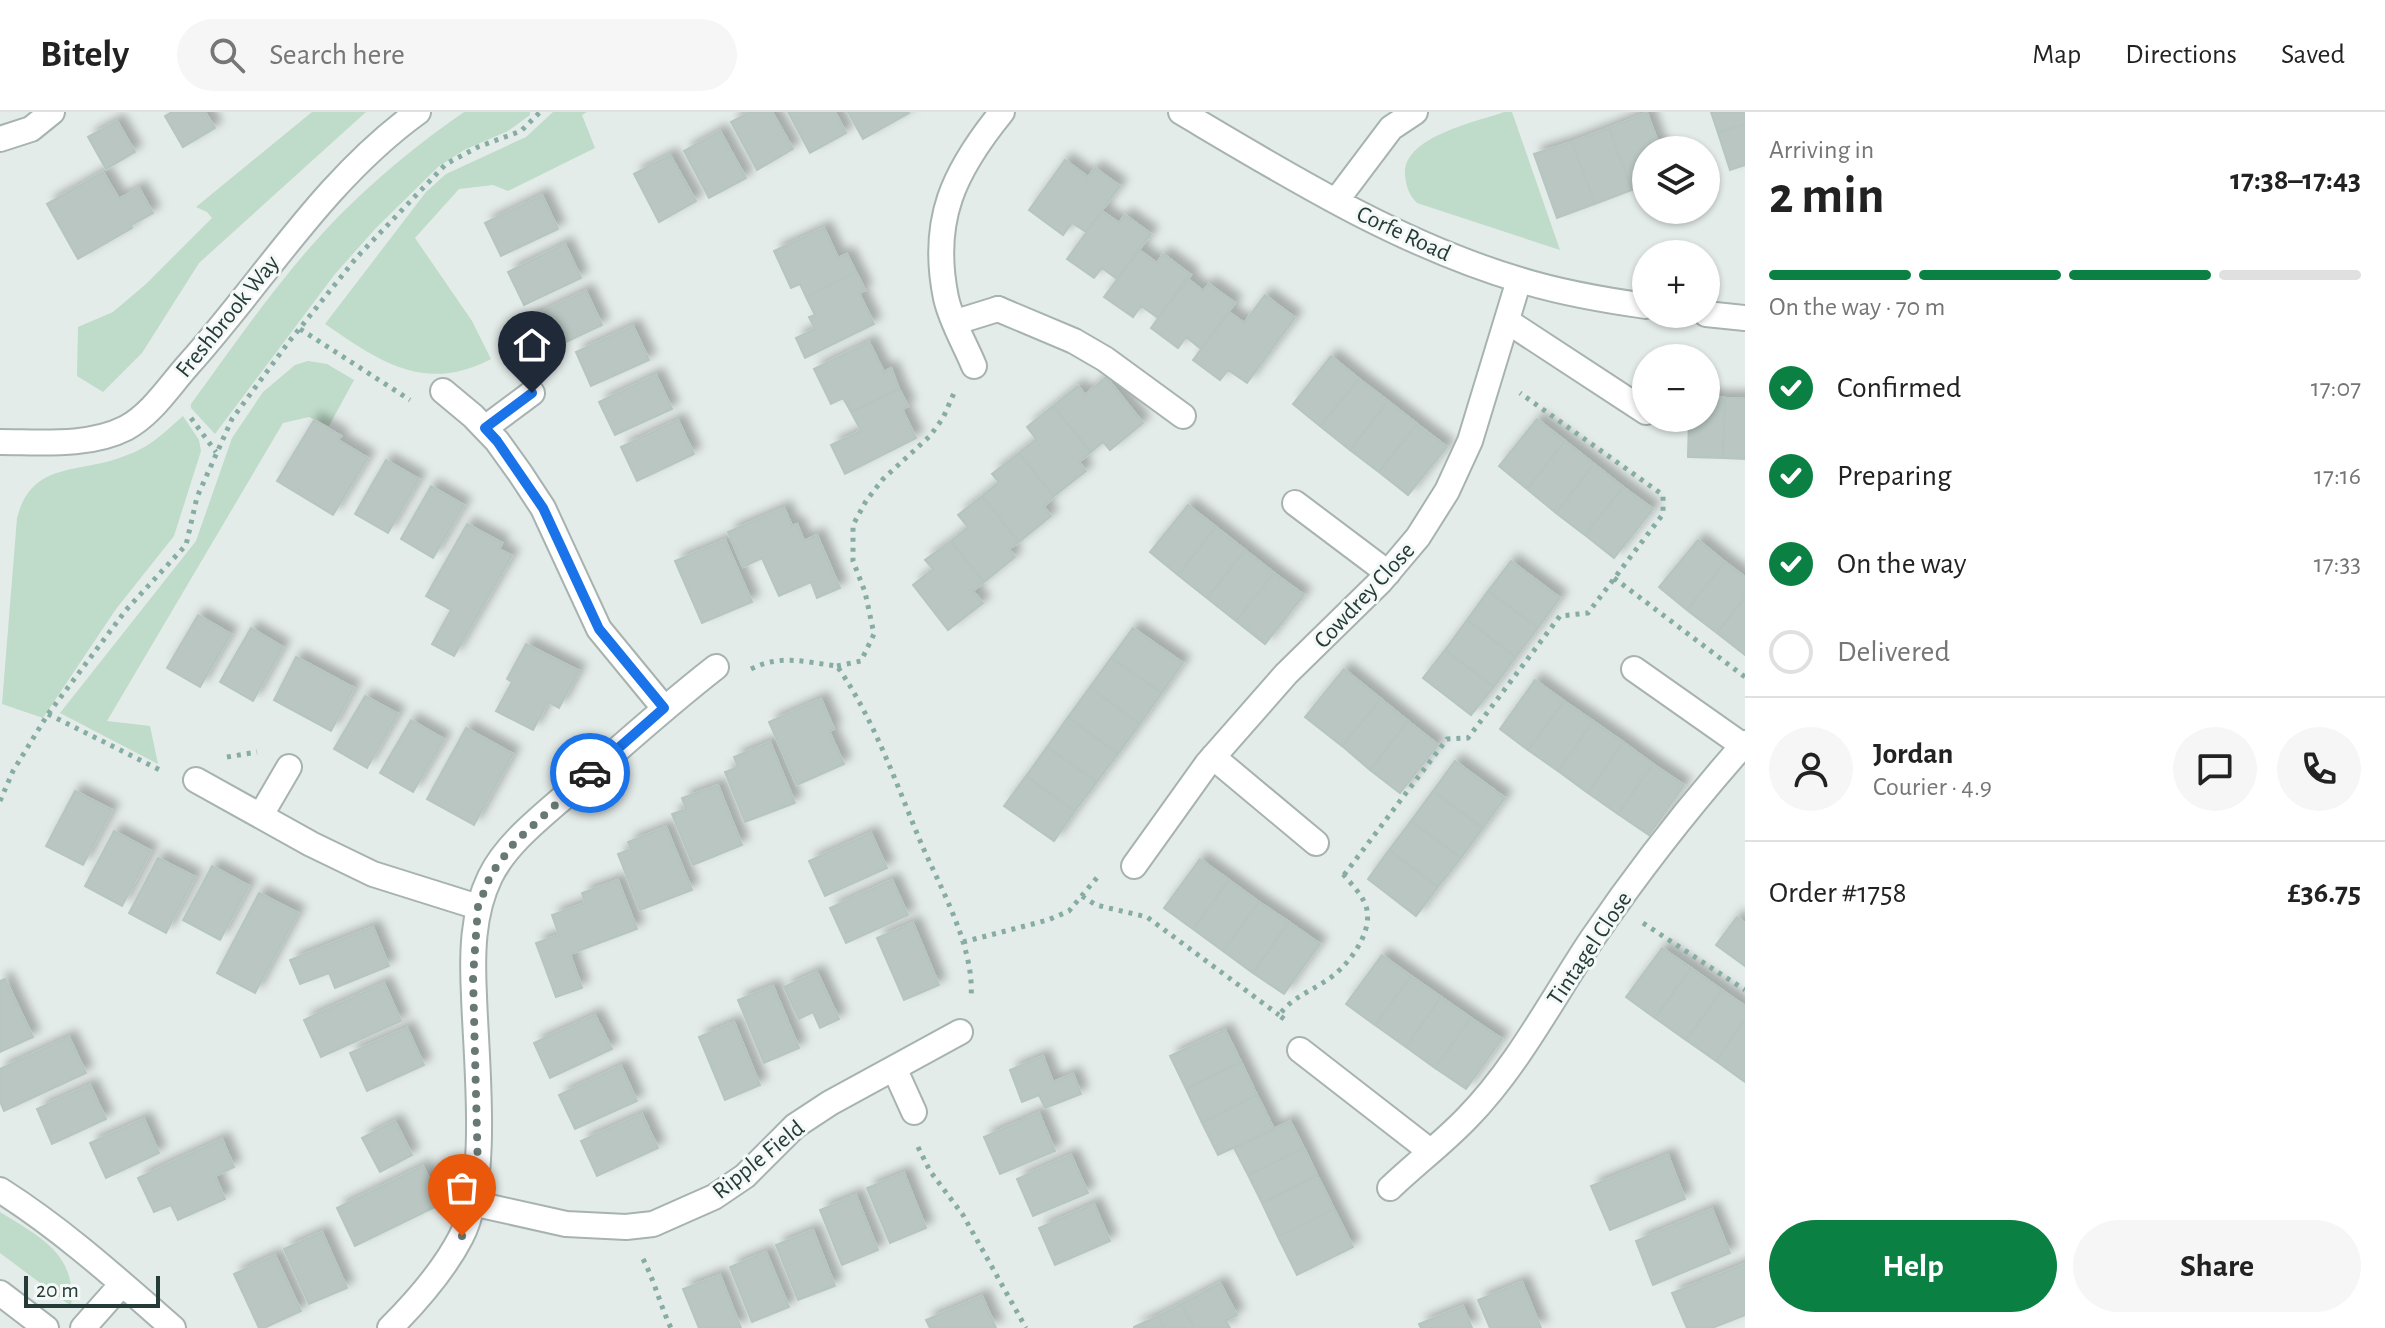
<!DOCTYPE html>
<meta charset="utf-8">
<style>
body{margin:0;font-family:"Alegreya Sans",sans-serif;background:#f6f6f6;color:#222;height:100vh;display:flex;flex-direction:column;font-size:30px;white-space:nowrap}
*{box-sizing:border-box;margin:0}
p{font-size:26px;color:#767676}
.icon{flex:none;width:44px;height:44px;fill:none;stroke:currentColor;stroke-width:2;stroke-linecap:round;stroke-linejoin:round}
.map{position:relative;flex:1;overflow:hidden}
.details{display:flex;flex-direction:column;background:#fff;width:640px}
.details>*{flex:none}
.controls{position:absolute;left:1632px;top:24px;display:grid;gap:16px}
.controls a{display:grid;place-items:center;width:88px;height:88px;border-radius:50%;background:#fff;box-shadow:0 2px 6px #0004;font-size:40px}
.scale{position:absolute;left:24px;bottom:20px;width:136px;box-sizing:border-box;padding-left:8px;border:4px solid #253b37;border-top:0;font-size:22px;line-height:28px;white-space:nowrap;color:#253b37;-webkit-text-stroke:6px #f4f9f7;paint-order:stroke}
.pin{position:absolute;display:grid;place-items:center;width:68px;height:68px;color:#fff;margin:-82px -34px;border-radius:50% 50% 50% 0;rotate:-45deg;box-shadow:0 0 8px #0007}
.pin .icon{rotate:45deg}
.courier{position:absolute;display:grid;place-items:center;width:80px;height:80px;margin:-40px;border:6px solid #1a73e8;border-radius:50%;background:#fff;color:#222;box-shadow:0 2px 10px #0007}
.headline em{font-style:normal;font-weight:600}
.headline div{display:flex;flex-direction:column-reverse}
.headline{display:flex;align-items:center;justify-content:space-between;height:136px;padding:0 24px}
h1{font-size:52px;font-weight:600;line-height:60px}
.bar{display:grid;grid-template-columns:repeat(4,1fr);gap:12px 8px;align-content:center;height:96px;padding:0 24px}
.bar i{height:10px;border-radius:6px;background:#e0e0e0}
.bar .selected{background:#0b8043}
.bar p{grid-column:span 4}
.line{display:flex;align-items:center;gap:20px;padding:0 24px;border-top:2px solid #e0e0e0}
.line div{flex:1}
.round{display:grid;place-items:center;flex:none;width:84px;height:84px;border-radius:42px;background:#f6f6f6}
ol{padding:0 24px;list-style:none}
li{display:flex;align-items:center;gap:24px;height:88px}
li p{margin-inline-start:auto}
li .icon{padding:8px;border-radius:50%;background:#0b8043;color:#fff;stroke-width:4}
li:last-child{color:#767676}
li i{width:44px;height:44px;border:4px solid #e0e0e0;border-radius:50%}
.button{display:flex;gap:16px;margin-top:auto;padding:16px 24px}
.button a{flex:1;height:92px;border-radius:48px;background:#0b8043;color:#fff;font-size:32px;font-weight:600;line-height:92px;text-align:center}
.button a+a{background:#f6f6f6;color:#222}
header{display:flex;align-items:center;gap:48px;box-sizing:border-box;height:112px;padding:0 40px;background:#fff;border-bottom:2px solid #e0e0e0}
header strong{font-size:38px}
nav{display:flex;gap:44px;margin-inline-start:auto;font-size:28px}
.search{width:560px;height:72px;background:#f6f6f6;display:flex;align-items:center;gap:20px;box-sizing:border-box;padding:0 28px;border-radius:44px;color:#767676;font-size:30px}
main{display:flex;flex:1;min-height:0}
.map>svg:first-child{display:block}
.green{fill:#bfdbc9}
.building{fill:#b9c6c2;stroke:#b6c5c0;stroke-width:2;filter:url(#shadow)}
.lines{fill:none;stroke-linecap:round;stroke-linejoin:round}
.lane-casing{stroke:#a7b3b0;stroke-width:28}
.street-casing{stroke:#a7b3b0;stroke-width:28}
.path{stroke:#87aca4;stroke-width:5;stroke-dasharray:4 6;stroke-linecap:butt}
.lane{stroke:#fff;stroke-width:24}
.street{stroke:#fff;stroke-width:24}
.done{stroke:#687975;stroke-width:8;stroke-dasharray:0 14.4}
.route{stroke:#1a73e8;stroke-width:10}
.labels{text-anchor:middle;stroke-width:6;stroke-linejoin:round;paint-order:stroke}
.street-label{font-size:24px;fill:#253b37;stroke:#f4f9f7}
</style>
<header>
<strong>Bitely</strong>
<div class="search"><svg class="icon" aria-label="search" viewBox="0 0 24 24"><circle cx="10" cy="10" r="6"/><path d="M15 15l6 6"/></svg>Search here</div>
<nav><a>Map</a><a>Directions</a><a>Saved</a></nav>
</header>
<main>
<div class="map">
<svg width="1745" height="1216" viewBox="0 0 1745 1216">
<defs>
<filter id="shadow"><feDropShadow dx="7" dy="-7" stdDeviation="4" flood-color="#0004"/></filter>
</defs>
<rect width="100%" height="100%" fill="#e4ece9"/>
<path class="green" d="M312 0H366L199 151 142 241 103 280 77 264 78 215 113 200 146 172 212 106 207 100 196 95Z
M464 0H530V3L508 19 464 38 438 55 376 116 335 162 215 322 191 296V292C237 229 282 163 336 107 374 68 419 31 464 0Z
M553 0H587L582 3 595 36 508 79 493 73 459 77 415 126 472 209 491 247C425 282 379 249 325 212L426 80 446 62 526 25Z
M1504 0H1512L1560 138 1417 91C1409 83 1406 74 1405 63 1402 25 1476 10 1504 0Z
M308 249 327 252 354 268 329 314 309 305 283 311 107 609 150 614 158 652 60 601 196 429 232 326 263 280 295 253Z
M183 304 199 328 201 339 174 424 116 497 43 606 2 592 17 406C32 349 77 362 122 345 151 335 161 323 183 304Z
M0 1100C38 1124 77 1141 71 1194L0 1141Z"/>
<path class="building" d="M172 0H205L215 16 183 35 165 4Z
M750 0H772L793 37 757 58 731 10Z
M788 0H835L846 21 810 41Z
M848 0H908L909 1 863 27Z
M1711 0H1745V12L1718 21Z
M1647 1 1661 38H1646V73L1632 78 1609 16Z
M117 9 135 40 106 57 88 25Z
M1745 12V53L1730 58 1718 21Z
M1609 16 1632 78 1595 92 1572 30Z
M720 19 746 66 709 86 684 39Z
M1572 30 1595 92 1557 106 1534 42Z
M670 43 696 89 659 110 634 62Z
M1065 48 1088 65 1095 56 1120 74 1086 120 1072 111 1063 123 1029 98Z
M103 60 119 87 139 76 153 101 131 113 132 116 78 147 47 92Z
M542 83 558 117 501 144 485 111Z
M1102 99 1119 111 1125 103 1151 122 1117 167 1102 156 1094 166 1067 147Z
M824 116 838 146 847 142 856 160 806 185 800 172 791 176 774 139Z
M565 132 581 166 524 193 508 160Z
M1139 138 1157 151 1163 142 1191 163 1158 206 1141 194 1133 205 1104 185Z
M856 160 865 178 859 181 874 212 805 246 796 226 815 217 809 205 815 203 806 185Z
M1187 166 1203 179 1209 172 1235 191 1201 237 1186 225 1178 236 1151 216Z
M586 179 602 213 545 240 529 206Z
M1265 183 1295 206 1247 271 1228 258 1220 268 1193 248 1229 200 1244 211Z
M633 214 649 248 591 274 576 240Z
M869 230 884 260 891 256 899 277 851 300 843 286 831 292 814 257Z
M1331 244 1359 267 1320 314 1293 292Z
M656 263 672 297 615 323 599 290Z
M1106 265 1143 311 1110 338 1103 330 1091 340 1053 294 1078 274 1085 283Z
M1359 267 1388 289 1350 338 1320 314Z
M899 277 908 294 902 297 916 326 845 362 831 333 861 319 851 300Z
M1706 285 1725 286 1723 346 1688 345 1689 306H1706Z
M1725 286H1745V347L1723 346Z
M1388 289 1417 312 1379 360 1350 338Z
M1053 294 1091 340 1079 350 1086 359 1054 384 1019 341 1036 327 1027 315Z
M1537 307 1565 329 1527 377 1499 354Z
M314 308 341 324 338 328 368 346 333 403 277 369Z
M678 308 694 342 637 369 621 335Z
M1417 312 1447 335 1408 383 1379 360Z
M1565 329 1594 352 1556 401 1527 377Z
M1019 341 1054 384 1044 395 1051 404 1019 430 982 384 999 370 992 362Z
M386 348 419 367 388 421 355 402Z
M1594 352 1623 375 1585 423 1556 401Z
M431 374 464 393 433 446 401 427Z
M1623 375 1653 397 1614 446 1585 423Z
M982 384 1019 430 1009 437 1015 445 984 470 951 429 968 415 958 403Z
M1188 393 1216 415 1178 463 1150 440Z
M784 396 792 414 797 412 804 429 817 423 840 476 817 486 811 470 779 484 762 446 743 455 728 420Z
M467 412 502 431 499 437 512 444 454 544 432 532 451 498 426 484Z
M1216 415 1245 438 1207 486 1178 463Z
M725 428 752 490 702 511 675 449Z
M1698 428 1725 450 1687 498 1659 475Z
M951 429 984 470 973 479 983 491 948 518 913 473 933 457 925 448Z
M1245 438 1274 461 1236 509 1207 486Z
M1511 449 1560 486 1538 516 1488 479Z
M1725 450 1745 465V485L1717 521 1687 498Z
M1274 461 1304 483 1265 532 1236 509Z
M1488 479 1538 516 1516 545 1467 508Z
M1745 485V543L1717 521Z
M198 503 231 522 200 575 167 556Z
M1467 508 1516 545 1494 575 1445 538Z
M251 516 283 535 253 589 220 570Z
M1133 516 1183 551 1162 581 1111 546Z
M526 532 579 559 559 596 548 590 533 618 496 599 512 570 507 567Z
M1445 538 1494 575 1471 603 1423 566Z
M296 545 354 576 331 619 274 588Z
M1111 546 1162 581 1140 612 1090 575Z
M1344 557 1381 587 1342 634 1305 605Z
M1535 568 1564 589 1528 638 1500 617Z
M1090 575 1140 612 1118 642 1068 605Z
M365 584 398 602 367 656 334 637Z
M821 587 834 617 829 619 844 652 797 673 769 610Z
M1381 587 1408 609 1370 658 1342 634Z
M1564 589 1593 609 1558 659 1528 638Z
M1068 605 1118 642 1097 670 1047 635Z
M411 608 444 627 413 680 380 661Z
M1408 609 1438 633 1400 681 1370 658Z
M1593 609 1623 630 1588 681 1558 659Z
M466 616 513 642 474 713 427 687Z
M770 630 795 691 745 710 725 660 738 655 734 645Z
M1623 630 1653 652 1618 702 1588 681Z
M1047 635 1097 670 1075 699 1026 664Z
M1455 649 1505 686 1483 716 1433 679Z
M1653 652 1684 673 1649 723 1618 702Z
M1026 664 1075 699 1054 729 1004 694Z
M718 673 742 733 693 753 672 702 686 697 682 686Z
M75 679 112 698 83 753 46 734Z
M1433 679 1483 716 1461 746 1411 709Z
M1411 709 1461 746 1438 775 1389 738Z
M666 715 692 778 640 798 618 742 631 737 628 730Z
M114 719 151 739 122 794 85 774Z
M871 721 887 756 825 784 809 749Z
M1389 738 1438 775 1416 804 1368 767Z
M158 746 195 765 166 821 129 801Z
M1200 747 1229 768 1193 817 1164 796Z
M212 754 249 774 220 828 183 808Z
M618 768 637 817 570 842 582 876 556 885 536 831 559 823 552 803 585 791 582 781Z
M892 768 908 803 846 831 830 796Z
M1229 768 1259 790 1223 839 1193 817Z
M259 781 298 801 255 881 217 861Z
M1259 790 1289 810 1253 861 1223 839Z
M1737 805 1745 811V854L1716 833Z
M1289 810 1320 832 1284 882 1253 861Z
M913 811 939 873 904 888 877 826Z
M373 815 389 854 335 876 329 861 300 872 290 848Z
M1662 836 1691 856 1655 906 1626 885Z
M1382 843 1411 864 1375 913 1346 892Z
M1691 856 1722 878 1686 928 1655 906Z
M817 860 839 907 820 916 813 900 799 907 784 875Z
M1411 864 1441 885 1406 935 1375 913Z
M5 867 33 925 0 940V869Z
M384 871 401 909 321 945 304 908Z
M773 874 799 936 764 951 738 888Z
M1722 878 1745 894V907L1716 949 1686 928Z
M1441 885 1471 906 1435 956 1406 935Z
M595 903 612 937 550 966 534 931Z
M1471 906 1502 927 1466 977 1435 956Z
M1745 907V970L1716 949Z
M734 910 760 973 725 988 699 925Z
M407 916 424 953 367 979 350 941Z
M1225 918 1241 950 1186 977 1170 944Z
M69 925 86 961 4 999 0 989V957Z
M1043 944 1053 970 1073 962 1081 982 1045 996 1039 983 1022 990 1010 958Z
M1241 950 1257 983 1202 1011 1186 977Z
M621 954 637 989 575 1017 559 983Z
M90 973 106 1007 52 1032 37 997Z
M1257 983 1274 1017 1218 1043 1202 1011Z
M1039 1001 1055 1039 1000 1062 984 1025Z
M642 1002 658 1036 597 1064 581 1029Z
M144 1007 159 1041 106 1066 90 1031Z
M395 1009 412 1043 380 1060 362 1026Z
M1290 1009 1304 1036 1248 1063 1234 1036Z
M222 1027 234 1055 215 1064 225 1087 178 1108 171 1093 154 1100 138 1066Z
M1304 1036 1317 1063 1262 1091 1248 1063Z
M1071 1043 1088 1081 1033 1104 1017 1067Z
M1668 1043 1685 1087 1610 1118 1591 1074Z
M423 1054 441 1092 355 1134 337 1096Z
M904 1061 926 1116 890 1131 867 1076Z
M1317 1063 1334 1097 1278 1125 1262 1091Z
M856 1083 878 1138 842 1153 820 1098Z
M1094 1092 1110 1129 1055 1153 1039 1116Z
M1334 1097 1353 1135 1297 1163 1278 1125Z
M1712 1097 1730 1141 1653 1173 1636 1129Z
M813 1118 835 1174 798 1188 776 1133Z
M322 1120 347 1176 309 1192 284 1137Z
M766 1140 789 1195 752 1210 730 1155Z
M275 1143 301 1199 264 1216H259L234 1162Z
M1745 1152V1203L1712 1216H1687L1672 1181Z
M720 1163 741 1216H699L683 1177Z
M1522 1170 1541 1216H1490L1478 1188Z
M1220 1171 1237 1203 1226 1209 1230 1216H1194L1181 1192Z
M982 1184 996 1216H930L926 1208Z
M1181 1192 1194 1216H1164L1158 1204Z
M1463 1194 1472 1216H1421L1419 1212Z
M1158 1204 1164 1216H1134V1215Z"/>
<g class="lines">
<g class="lane-casing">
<path id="lane" d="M0 27 31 17 52 0
M998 197 1074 229 1105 247 1183 304
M1507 209 1646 300
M1295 391 1388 461
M1634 557 1742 633
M1213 645 1316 731
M0 1181 46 1216"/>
</g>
<g class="street-casing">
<path id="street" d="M1181 0C1289 64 1399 132 1520 168 1562 181 1603 188 1646 194
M1336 89 1391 16 1415 0
M1706 202 1745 206
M956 210 998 197
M974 254C965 232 951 209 946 186 930 108 954 59 1002 0
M443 279 473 304 497 329 520 361 543 396 599 517 664 596
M485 316 532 281
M0 330C40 330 89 335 126 316 152 302 170 273 189 252 265 167 324 68 418 0
M196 668 311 732 373 762 478 795
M261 703 289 655
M1134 754 1207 652 1286 562 1380 470 1418 425 1447 379 1470 329 1519 168
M1300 938 1430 1039
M895 958 914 1000
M1390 1076C1415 1052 1443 1031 1467 1006 1517 955 1552 887 1592 827 1639 758 1690 693 1745 631
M0 1078C63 1118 117 1167 173 1216
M472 1091 566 1112 626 1115 653 1112 714 1085 745 1064 795 1014 830 991 960 920
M83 1216 122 1172
M390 1216C416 1190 444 1158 461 1125 490 1070 476 948 474 884 472 844 472 802 490 765 507 730 544 703 573 677 620 635 666 594 716 555"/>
</g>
<path class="path" d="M300 217 410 288
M191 306 216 340
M1614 466 1745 565
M837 554 861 549 874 522 865 480 853 449V413L866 389 883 367 930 324 943 306 954 281
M751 557C781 542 804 550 837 554 874 607 896 671 921 731 941 777 975 836 971 886
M48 602 162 659
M227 645 257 640
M0 689 13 659 48 602 126 498 186 433 197 385 232 307 288 231 357 145 446 52 478 35 521 19 540 0
M1344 763 1447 627 1468 626 1560 504 1588 501 1663 402V383L1520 281
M1082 784 1096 793 1147 805 1279 903
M1643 811 1745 878
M963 830 1048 808 1069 799 1100 762
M1284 907 1279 903C1292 886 1307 881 1324 870 1345 858 1372 824 1367 798 1364 784 1352 773 1343 762
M918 1035 930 1059 963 1103 1026 1216
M643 1147C655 1170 660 1193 671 1216"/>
<use href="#lane" class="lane"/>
<use href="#street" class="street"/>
</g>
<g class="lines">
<path class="done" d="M462 1124 472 1091 478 1060 473 865 478 795 491 762 515 730 590 661"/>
<path class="route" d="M532 281 485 316 497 329 543 396 599 517 664 596 590 661"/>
</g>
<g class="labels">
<g class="street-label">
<text transform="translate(1404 121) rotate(25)" y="8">Corfe Road</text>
<text transform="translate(227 204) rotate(-51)" y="8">Freshbrook Way</text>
<text transform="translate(1364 483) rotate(-47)" y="8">Cowdrey Close</text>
<text transform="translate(1589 836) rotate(-56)" y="8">Tintagel Close</text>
<text transform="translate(758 1047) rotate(-39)" y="8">Ripple Field</text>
</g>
</g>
</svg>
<div class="controls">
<a><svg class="icon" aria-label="layers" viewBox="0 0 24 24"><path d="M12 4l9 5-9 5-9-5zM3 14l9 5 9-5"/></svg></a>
<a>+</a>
<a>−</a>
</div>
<div class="scale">20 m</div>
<div class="pin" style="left:462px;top:1124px;background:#ea580c"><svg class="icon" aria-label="bag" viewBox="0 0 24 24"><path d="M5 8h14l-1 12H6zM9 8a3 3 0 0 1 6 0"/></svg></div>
<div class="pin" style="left:532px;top:281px;background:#1f2937"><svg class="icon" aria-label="home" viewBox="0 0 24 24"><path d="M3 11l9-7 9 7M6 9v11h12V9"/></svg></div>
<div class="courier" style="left:590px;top:661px"><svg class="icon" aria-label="car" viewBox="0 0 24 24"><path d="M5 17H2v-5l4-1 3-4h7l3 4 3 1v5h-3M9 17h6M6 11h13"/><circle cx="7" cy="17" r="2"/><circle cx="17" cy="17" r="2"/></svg></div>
</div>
<section class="details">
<div class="headline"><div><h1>2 min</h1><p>Arriving in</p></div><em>17:38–17:43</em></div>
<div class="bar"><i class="selected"></i><i class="selected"></i><i class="selected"></i><i></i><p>On the way · 70 m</p></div>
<ol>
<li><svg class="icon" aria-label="check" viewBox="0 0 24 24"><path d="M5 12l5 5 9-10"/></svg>Confirmed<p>17:07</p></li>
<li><svg class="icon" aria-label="check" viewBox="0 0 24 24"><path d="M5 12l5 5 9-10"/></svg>Preparing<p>17:16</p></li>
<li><svg class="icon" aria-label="check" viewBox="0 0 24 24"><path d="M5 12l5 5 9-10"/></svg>On the way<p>17:33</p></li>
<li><i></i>Delivered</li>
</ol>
<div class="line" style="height:144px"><a class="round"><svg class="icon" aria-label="person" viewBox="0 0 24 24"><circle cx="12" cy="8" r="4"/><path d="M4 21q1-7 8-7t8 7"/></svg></a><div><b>Jordan</b><p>Courier · 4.9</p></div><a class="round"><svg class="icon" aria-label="chat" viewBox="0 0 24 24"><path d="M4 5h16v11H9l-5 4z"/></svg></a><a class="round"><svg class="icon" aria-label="phone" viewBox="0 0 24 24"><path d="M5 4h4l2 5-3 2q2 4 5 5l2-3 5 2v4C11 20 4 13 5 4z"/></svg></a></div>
<div class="line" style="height:104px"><div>Order #1758</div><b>£36.75</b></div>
<div class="button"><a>Help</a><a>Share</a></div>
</section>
</main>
